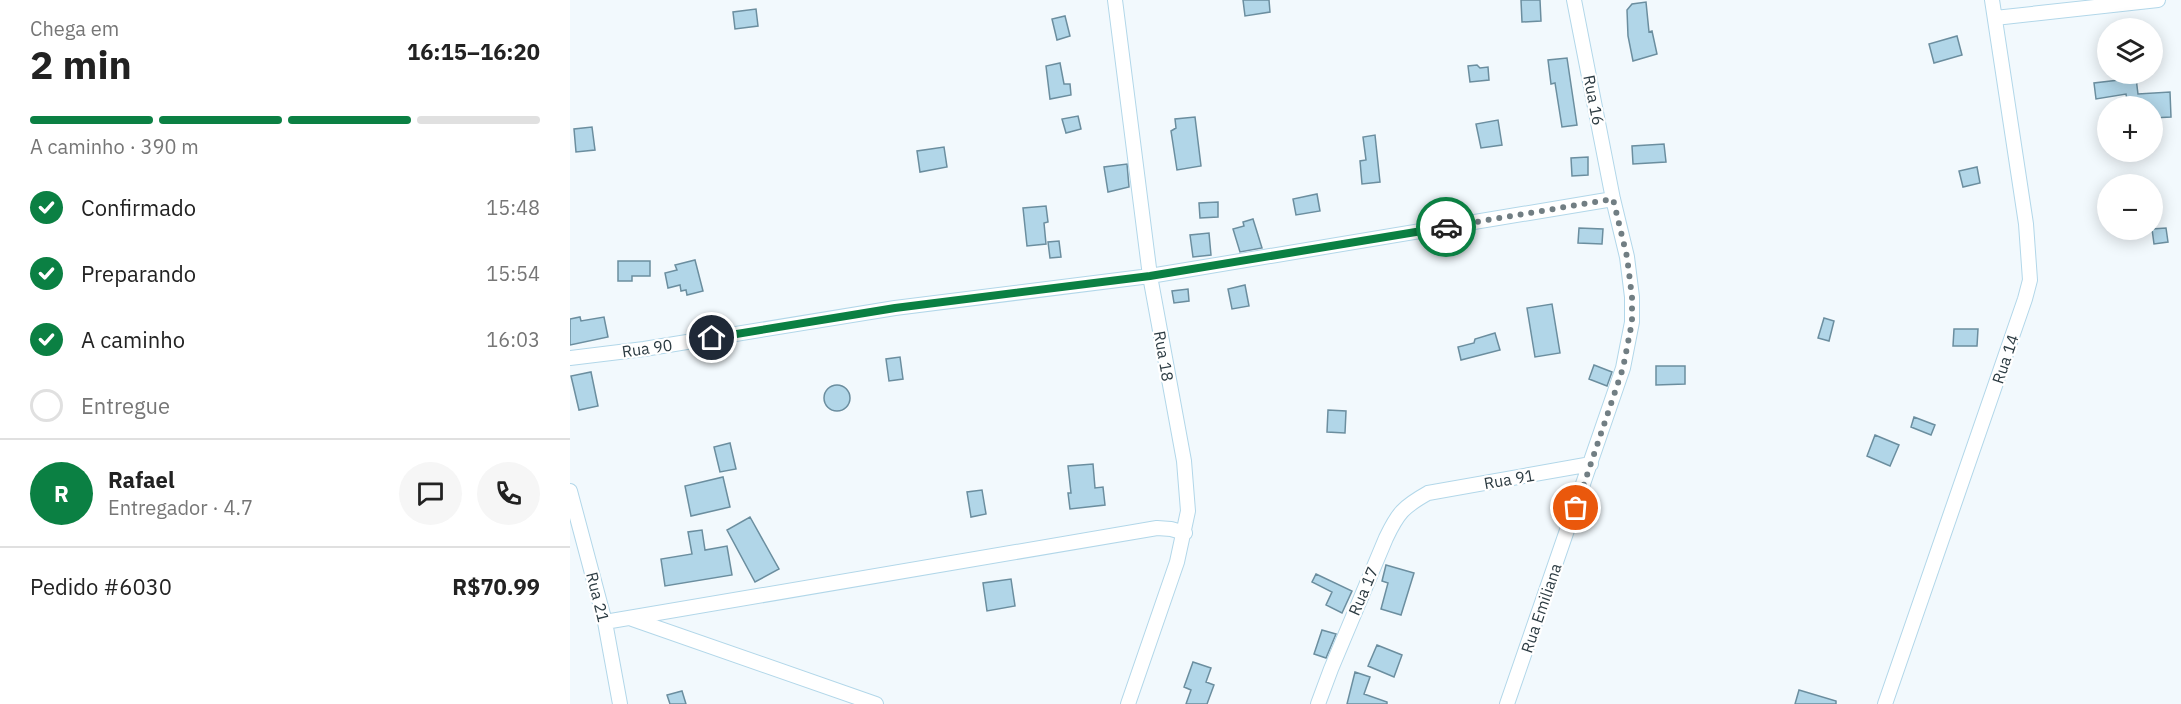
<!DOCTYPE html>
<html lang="pt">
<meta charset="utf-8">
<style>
body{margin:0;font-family:"IBM Plex Sans",sans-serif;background:#f6f6f6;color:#222;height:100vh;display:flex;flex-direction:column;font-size:22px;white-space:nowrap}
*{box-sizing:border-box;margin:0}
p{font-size:20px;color:#767676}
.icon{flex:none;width:33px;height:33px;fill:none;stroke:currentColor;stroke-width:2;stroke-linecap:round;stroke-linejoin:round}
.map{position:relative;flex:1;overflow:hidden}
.drawer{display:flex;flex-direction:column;background:#fff;width:570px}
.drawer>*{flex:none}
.controls{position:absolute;left:1527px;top:18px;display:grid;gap:12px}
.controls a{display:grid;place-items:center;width:66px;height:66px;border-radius:50%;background:#fff;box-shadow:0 3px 15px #0003;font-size:30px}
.pin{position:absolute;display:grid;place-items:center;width:51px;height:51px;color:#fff;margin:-26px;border:3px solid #fff;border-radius:50%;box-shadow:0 2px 6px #0007}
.courier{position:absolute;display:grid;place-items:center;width:60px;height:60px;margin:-30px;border:4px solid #0b8043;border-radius:50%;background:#fff;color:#222;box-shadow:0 2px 8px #0007}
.summary em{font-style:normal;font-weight:800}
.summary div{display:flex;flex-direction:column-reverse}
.summary{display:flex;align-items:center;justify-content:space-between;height:102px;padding:0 30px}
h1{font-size:39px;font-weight:800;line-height:45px}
.bar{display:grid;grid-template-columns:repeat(4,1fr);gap:9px 6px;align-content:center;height:72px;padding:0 30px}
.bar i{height:8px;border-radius:4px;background:#e0e0e0}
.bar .current{background:#0b8043}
.bar p{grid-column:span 4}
.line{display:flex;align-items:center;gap:15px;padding:0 30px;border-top:2px solid #e0e0e0}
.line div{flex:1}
.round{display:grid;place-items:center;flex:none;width:63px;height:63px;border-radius:32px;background:#f6f6f6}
ol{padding:0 30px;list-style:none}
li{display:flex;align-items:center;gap:18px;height:66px}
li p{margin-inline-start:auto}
li .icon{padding:6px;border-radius:50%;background:#0b8043;color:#fff;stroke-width:4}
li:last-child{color:#767676}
li i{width:33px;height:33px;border:3px solid #e0e0e0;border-radius:50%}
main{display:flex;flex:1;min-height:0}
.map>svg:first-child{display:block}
.building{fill:#b1d6e8;stroke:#6b8e9f;stroke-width:1.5}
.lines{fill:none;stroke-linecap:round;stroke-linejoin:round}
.minor-casing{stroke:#b2d7e9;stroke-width:16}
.minor{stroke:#fff;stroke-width:14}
.done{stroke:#717e83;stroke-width:6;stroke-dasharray:0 10.8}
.route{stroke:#0b8043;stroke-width:8}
.labels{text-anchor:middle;stroke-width:4.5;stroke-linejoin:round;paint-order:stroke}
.street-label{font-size:16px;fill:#2c3b42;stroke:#fff}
</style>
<main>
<section class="drawer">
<div class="summary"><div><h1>2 min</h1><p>Chega em</p></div><em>16:15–16:20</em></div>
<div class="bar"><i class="current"></i><i class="current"></i><i class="current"></i><i></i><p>A caminho · 390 m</p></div>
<ol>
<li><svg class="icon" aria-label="check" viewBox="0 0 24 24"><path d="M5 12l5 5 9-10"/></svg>Confirmado<p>15:48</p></li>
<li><svg class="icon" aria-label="check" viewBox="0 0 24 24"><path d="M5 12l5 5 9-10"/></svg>Preparando<p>15:54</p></li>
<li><svg class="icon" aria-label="check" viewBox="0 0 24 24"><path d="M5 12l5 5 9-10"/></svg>A caminho<p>16:03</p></li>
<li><i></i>Entregue</li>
</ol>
<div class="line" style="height:108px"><b class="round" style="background:#0b8043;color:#fff">R</b><div><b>Rafael</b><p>Entregador · 4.7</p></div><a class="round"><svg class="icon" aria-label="chat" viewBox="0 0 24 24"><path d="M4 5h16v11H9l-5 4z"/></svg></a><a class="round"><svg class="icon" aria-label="phone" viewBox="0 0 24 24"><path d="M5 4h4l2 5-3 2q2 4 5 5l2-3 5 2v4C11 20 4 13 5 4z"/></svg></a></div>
<div class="line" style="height:78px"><div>Pedido #6030</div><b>R$70.99</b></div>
</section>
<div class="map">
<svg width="1611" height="704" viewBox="0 0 1611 704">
<rect width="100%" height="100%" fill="#f2f9fd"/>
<path class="building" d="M673 0H699L700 12 675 16Z
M951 0H970L971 21 952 22Z
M1076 2 1079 32 1082 31 1087 54 1063 61 1058 36 1057 10 1062 4Z
M186 9 188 26 165 29 163 12Z
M495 16 500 36 487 40 482 19Z
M1387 36 1392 55 1364 63 1359 44Z
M997 58 1007 125 992 127 985 83 981 84 978 60Z
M490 63 494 84H500L501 95 480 99 476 66Z
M907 65 910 68 918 67 919 80 900 82 898 66Z
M1566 78 1568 94 1600 92 1601 117 1582 118V106H1558L1556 94 1526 99 1524 83Z
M508 116 511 129 496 133 492 119Z
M625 117 631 166 607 170 601 131 606 128 605 119Z
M928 120 932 145 911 148 906 124Z
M22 127 25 150 6 152 4 129Z
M805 135 810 182 792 184 790 161 796 160 793 137Z
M1094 144 1096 162 1063 164 1062 146Z
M374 147 377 167 350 172 347 151Z
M1018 157V175L1002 176 1001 158Z
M557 164 559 187 538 192 534 167Z
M1407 167 1410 183 1393 187 1389 171Z
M747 194 750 211 726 215 723 199Z
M648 202V217L630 218 629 203Z
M476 206 478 222 474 223 476 244 457 246 453 208Z
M683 219 692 248 670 252 663 229 674 226 673 222Z
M1009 228 1033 229 1032 244 1008 243Z
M1596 228 1598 242 1584 244 1582 229Z
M639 233 641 255 623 257 620 235Z
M489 241 491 257 480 258 478 242Z
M125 260 133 291 117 295 116 290 111 291 110 285 98 288 95 273 107 270 105 265Z
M48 261H80V276H62V281H48Z
M675 285 679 306 662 309 658 289Z
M618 289 619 301 604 303 602 291Z
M982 304 990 353 965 357 957 308Z
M10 317 11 321 34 317 38 337 0 345V319Z
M1254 318 1264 321 1259 341 1248 338Z
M1384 329H1408L1407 346H1383Z
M925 333 930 350 891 360 888 347 904 343 905 339Z
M330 357 333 379 319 381 316 359Z
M1024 365 1042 372 1037 386 1019 379Z
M1086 366H1115V384L1086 385Z
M21 372 28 406 9 410 1 376Z
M254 398a13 13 0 1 1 26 0a13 13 0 1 1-26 0Z
M758 410 776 411 775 433 757 432Z
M1344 417 1365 425 1361 435 1341 427Z
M1305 435 1329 445 1320 466 1297 456Z
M160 443 166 469 150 472 144 447Z
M523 464 525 488 533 487 535 505 500 509 498 493H501L498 466Z
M153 477 160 507 121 516 115 486Z
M412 490 416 514 401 517 397 492Z
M180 517 209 569 185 582 157 530Z
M132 530 135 550 157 546 162 575 95 586 91 559 122 554 118 532Z
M816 565 844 573 831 615 811 609 818 583 812 581Z
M746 574 782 591 772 613 756 605 762 592 742 582Z
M441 579 445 606 417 611 413 583Z
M752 630 766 634 756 658 744 654Z
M807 645 832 655 824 677 798 666Z
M623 662 641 668 636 682 644 685 637 704H616L621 690 614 687Z
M785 672 800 677 794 694 817 702V704H777Z
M1229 690 1266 701V704H1225Z
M112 691 116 704H100L97 695Z"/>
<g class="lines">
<g class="minor-casing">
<path id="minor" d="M545 0 580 276 614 461 618 511 607 562 558 704
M1425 18 1588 0
M0 358 74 349 325 308 580 276 1043 199
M0 491 35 622 50 704
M62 619 306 704
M35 622 587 528 601 529 615 533
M748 704 761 669 816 538C828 513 833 507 858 493L1021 464
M937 704 1053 368 1062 322V297L1057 257 1043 199 1004 0
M1315 704 1455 299 1460 280 1456 224 1422 0"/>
</g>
<use href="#minor" class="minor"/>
</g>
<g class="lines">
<path class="done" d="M876 227 1043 199 1057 257 1062 297V322L1053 368 1006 508"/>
<path class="route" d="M142 338 325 308 580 276 876 227"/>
</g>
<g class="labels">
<g class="street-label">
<text transform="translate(1024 100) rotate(79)" y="6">Rua 16</text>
<text transform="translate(77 348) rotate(-8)" y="6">Rua 90</text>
<text transform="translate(594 356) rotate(80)" y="6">Rua 18</text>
<text transform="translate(1435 359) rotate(-71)" y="6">Rua 14</text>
<text transform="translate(939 479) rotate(-10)" y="6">Rua 91</text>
<text transform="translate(793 591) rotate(-67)" y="6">Rua 17</text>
<text transform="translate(28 597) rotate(76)" y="6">Rua 21</text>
<text transform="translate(971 608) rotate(-71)" y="6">Rua Emiliana</text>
</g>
</g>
</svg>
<div class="controls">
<a><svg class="icon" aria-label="layers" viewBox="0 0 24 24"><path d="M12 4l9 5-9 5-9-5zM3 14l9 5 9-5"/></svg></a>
<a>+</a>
<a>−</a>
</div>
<div class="pin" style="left:1006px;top:508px;background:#ea580c"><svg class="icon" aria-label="bag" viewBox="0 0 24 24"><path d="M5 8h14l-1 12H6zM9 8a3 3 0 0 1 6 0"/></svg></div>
<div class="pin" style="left:142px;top:338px;background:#1f2937"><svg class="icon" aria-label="home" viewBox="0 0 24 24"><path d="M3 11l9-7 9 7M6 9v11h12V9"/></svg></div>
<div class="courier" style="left:876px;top:227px"><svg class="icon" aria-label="car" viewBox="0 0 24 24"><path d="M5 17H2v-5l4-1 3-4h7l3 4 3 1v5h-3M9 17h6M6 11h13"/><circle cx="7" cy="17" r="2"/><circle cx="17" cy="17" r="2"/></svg></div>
</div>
</main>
